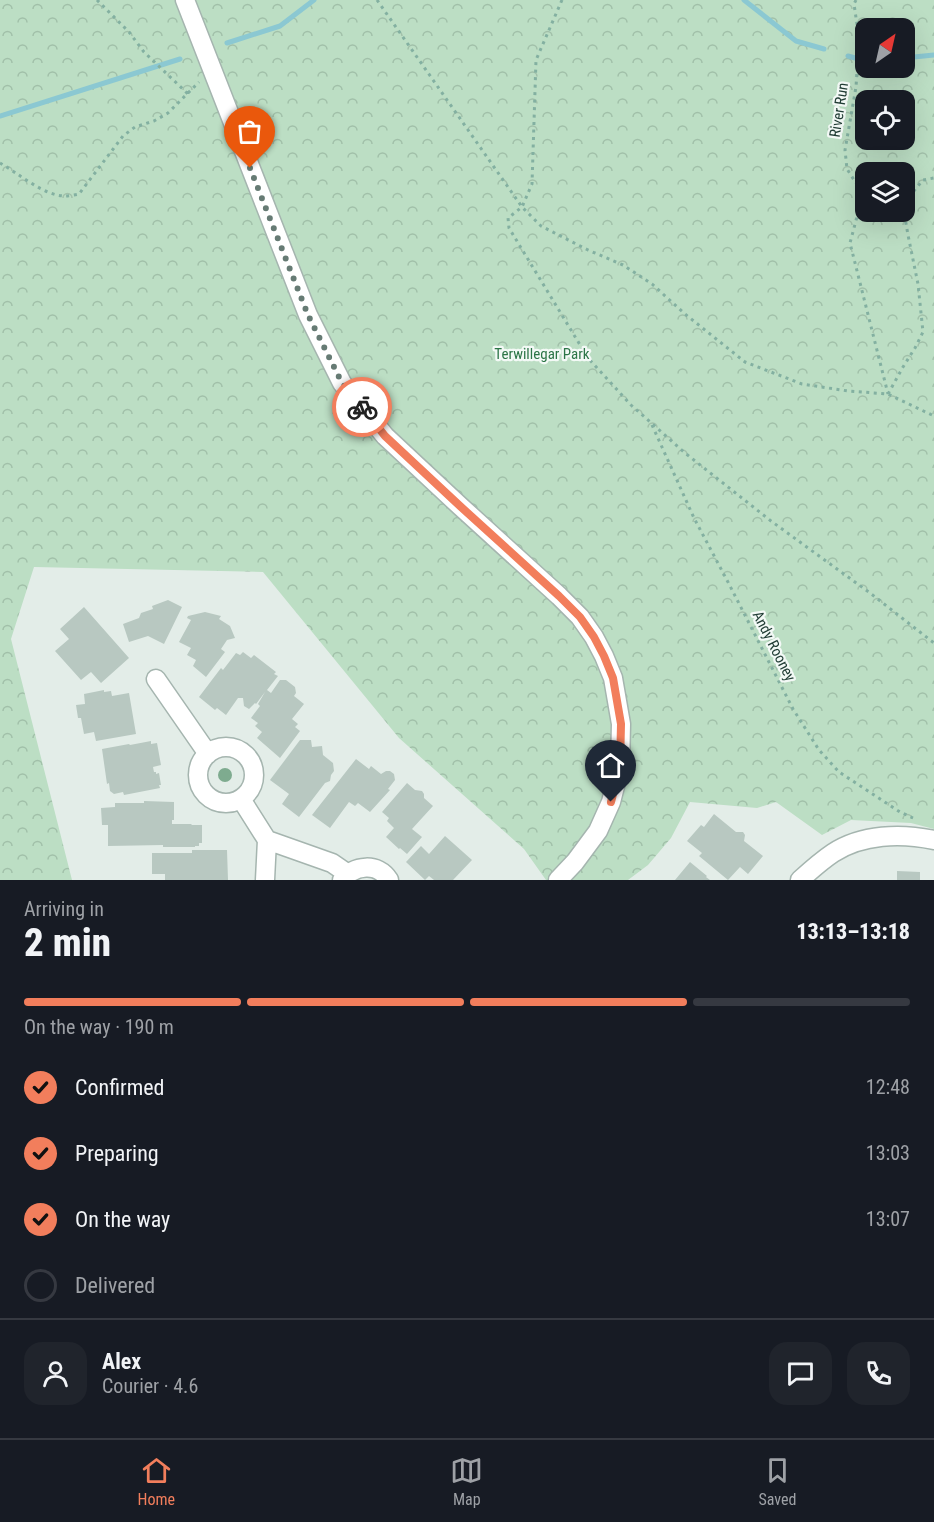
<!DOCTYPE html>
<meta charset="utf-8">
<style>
body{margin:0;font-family:"Roboto Condensed",sans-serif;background:#20242c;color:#f1f3f6;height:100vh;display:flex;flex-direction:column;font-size:22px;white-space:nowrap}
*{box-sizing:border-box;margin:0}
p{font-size:20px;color:#9ea1a6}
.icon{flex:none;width:33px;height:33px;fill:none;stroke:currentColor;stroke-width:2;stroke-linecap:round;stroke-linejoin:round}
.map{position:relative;height:880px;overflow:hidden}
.panel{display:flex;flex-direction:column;background:#171b24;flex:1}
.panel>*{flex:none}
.needle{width:39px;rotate:34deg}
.tools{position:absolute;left:855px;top:18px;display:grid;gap:12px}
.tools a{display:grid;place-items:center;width:60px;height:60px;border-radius:12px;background:#171b24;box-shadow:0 6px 24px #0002;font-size:30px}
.pin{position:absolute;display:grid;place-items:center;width:51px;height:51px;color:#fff;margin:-62px -26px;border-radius:50% 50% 50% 0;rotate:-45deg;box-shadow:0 0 6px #0007}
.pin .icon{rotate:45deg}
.courier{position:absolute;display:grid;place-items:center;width:60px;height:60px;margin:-30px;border:4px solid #f27e5c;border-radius:50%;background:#fff;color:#222;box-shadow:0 2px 8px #0007}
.headline em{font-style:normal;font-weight:800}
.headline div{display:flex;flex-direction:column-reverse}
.headline{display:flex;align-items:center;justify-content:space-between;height:102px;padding:0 24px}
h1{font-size:39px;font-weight:800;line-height:45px}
.bar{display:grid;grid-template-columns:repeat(4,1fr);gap:9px 6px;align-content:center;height:72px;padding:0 24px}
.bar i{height:8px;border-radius:4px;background:#363941}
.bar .current{background:#f27e5c}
.bar p{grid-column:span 4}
.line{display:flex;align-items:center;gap:15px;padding:0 24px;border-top:2px solid #363941}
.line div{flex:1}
.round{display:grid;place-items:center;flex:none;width:63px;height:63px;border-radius:18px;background:#20242c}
ol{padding:0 24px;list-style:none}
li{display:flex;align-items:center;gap:18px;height:66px}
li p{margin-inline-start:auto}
li .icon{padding:6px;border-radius:50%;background:#f27e5c;color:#111;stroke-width:4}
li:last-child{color:#9ea1a6}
li i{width:33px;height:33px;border:3px solid #363941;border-radius:50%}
.dock{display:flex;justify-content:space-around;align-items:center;height:84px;border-top:2px solid #363941;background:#171b24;font-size:16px;color:#9ea1a6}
.dock a{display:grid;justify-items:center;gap:3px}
.dock .current{color:#f27e5c}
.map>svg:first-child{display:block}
.forest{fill:url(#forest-crowns);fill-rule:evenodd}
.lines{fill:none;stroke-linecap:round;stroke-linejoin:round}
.stream{stroke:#8bc8d2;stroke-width:5}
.building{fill:#b8c8c1}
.minor-casing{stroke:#a5b5af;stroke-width:21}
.path{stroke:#83b0a1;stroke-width:3;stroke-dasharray:3 4.5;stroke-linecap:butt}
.minor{stroke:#fff;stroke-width:18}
.tree{fill:#7eab8f}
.done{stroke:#667b74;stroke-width:6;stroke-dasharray:0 10.8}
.route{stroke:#f27e5c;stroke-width:8}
.labels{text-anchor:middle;stroke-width:4.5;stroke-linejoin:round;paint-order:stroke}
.street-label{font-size:15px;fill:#223e36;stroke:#f3f9f6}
.park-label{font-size:15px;fill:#2c7547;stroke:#f3f9f6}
</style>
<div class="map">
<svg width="934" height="880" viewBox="0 0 934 880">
<defs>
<pattern id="forest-crowns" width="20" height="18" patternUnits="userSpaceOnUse" patternTransform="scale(1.5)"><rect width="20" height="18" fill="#bcdec4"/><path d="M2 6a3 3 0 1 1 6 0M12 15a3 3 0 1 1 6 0" fill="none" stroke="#a1c0a9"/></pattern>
</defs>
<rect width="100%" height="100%" fill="#e3ede8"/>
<path class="forest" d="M0 0H934V829L911 823 851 820 822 835 776 802 757 808 690 802 671 838 648 865 628 880H546L524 849 399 738 263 572 34 567 11 639 72 880H0ZM866 28H904V68H866ZM866 100H904V140H866ZM866 172H904V212H866Z"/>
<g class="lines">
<path class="stream" d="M744 0 796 41 824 49
M227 43 280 26 314 0
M848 56 866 61
M904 58 934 55
M0 116 180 59"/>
</g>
<path class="building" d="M168 600 182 607 164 644 148 636 129 642 123 624 139 618 141 613 153 609 152 606Z
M84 607 129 658 101 683 91 672 81 680 55 651 69 639 60 629Z
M205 612 221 616 219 619 230 626 235 638 227 640 221 649 225 652 206 677 193 666 196 660 187 655 191 648 179 642 191 620 187 618 188 616Z
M243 652 251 658 254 655 276 672 274 674 278 676 267 690 271 693 280 680H286L295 687 296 693 294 696 304 704 292 719 298 724 295 727 300 731 280 758 257 738 262 732 255 726 258 723 251 718 260 706 258 704 265 692 256 704 255 703 249 709 244 706 243 698H238L226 715 217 708 215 710 199 697 221 668 223 670 236 653 240 655Z
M104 690V692L111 691 112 696 129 693 136 734 96 741 94 732 84 734 81 718H78L76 705 85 704 84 694Z
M300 740H311L312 747 322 746 323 755 333 763 334 771 331 775 330 781 325 783 299 817 282 804 289 794 270 780Z
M151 741V744L157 743 161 765 153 767 154 772H156V774L159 773 161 785H159L160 788 124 795 123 792 114 794 110 791 109 783 107 784 102 749 129 744 130 745Z
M356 759 369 769 371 766 381 774 386 771H390L394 774 395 780 388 789 390 790 370 812 358 803 355 806 349 802 330 828 312 815Z
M407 783 415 790 422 791 424 794V798L433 806 412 829 422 837 407 854 400 848 399 849 386 837 394 828 387 821 389 818 382 812Z
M144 801 174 802V820H172V824H192L191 825H202V843H199V846H195V847H163V845L108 846V825H102L101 808 115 807V803H144Z
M714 814 736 832H743L745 835 744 841 763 856 748 874 740 867 728 880 699 856 702 853 687 841 701 825 704 827Z
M445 836 472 860 453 880H434L429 876 425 880 406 862 421 846 429 854Z
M192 850H227L228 880H165V874H152V853H192Z
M690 862 707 876 706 877 710 880H675Z
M897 871 920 872V880H897Z"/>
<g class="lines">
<g class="minor-casing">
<path id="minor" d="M185 0 308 315 342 383 385 436 460 506 559 596 580 617 594 637 604 656 613 678 621 724 620 767 611 802 598 831 575 862 558 880
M156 679 208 754
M198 775a28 28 0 1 1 56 0a28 28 0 1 1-56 0Z
M241 799 267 840 265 880
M267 840 332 863 348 874
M342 880C354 865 378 862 389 880
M800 880C811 870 821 861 833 853 862 834 901 833 934 840"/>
</g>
<path class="path" d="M97 0 129 32 144 52 188 94
M377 0 522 207 541 226 588 250 623 265 652 284 685 314 745 362 802 384 848 391 888 394 934 416
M562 0 536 60 532 184 522 207 508 218 509 228 588 358 631 405 685 453 771 521 870 593 934 643
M856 0 854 4 859 38 856 87 845 150 847 169 863 194 850 243 888 394
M0 163C18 173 44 196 65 196 69 196 75 195 79 194L123 136 135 127 154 121 168 113 199 82
M904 203 923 180 934 178
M888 394 903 367 915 348 923 332 918 284 908 235 904 212
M652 425 694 518 729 584 793 709 819 750 839 772 900 812 913 818"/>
<use href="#minor" class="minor"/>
</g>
<circle class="tree" cx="225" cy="775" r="7"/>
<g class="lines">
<path class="done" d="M250 168 308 315 342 383 362 407"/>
<path class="route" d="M362 407 385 436 460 506 559 596 580 617 594 637 604 656 613 678 621 724 620 767 611 802"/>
</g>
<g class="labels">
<g class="street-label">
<text transform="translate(839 110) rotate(-81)" y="5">River Run</text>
<text transform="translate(774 646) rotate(63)" y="5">Andy Rooney</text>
</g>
<g class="park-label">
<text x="542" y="359">Terwillegar Park</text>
</g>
</g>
</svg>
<div class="tools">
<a><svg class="needle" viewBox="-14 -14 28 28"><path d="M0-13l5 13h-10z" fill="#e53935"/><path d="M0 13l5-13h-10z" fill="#9ea1a6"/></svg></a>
<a><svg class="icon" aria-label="locate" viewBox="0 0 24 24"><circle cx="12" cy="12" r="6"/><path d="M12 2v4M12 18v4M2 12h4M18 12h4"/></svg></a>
<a><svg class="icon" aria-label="layers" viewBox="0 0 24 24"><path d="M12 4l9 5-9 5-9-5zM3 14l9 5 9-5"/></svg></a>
</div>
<div class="pin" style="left:250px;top:168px;background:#ea580c"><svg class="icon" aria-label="bag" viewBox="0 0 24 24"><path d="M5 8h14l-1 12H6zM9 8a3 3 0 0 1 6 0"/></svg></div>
<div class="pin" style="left:611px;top:802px;background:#1f2937"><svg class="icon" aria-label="home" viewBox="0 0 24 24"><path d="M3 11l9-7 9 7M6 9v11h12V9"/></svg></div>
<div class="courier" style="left:362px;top:407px"><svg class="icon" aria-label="bike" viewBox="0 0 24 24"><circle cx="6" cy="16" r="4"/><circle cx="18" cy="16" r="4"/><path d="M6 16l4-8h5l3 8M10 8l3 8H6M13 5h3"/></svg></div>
</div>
<section class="panel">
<div class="headline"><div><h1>2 min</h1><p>Arriving in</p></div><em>13:13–13:18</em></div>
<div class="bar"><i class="current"></i><i class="current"></i><i class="current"></i><i></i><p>On the way · 190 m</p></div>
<ol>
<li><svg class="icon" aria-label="check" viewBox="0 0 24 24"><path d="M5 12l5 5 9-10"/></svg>Confirmed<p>12:48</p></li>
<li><svg class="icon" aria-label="check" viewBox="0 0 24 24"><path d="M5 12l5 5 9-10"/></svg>Preparing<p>13:03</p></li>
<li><svg class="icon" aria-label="check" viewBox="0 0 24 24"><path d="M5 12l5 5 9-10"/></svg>On the way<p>13:07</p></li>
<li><i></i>Delivered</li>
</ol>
<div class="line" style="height:108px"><a class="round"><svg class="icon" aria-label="person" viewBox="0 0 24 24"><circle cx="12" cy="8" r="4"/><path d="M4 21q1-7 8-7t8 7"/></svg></a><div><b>Alex</b><p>Courier · 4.6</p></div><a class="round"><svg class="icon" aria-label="chat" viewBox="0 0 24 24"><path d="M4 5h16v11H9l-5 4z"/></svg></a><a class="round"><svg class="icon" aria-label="phone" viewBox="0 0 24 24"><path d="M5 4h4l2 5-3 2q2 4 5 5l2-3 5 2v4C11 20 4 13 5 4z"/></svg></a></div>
</section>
<nav class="dock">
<a class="current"><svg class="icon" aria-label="home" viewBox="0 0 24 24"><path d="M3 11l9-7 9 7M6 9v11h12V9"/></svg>Home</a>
<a><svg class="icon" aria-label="map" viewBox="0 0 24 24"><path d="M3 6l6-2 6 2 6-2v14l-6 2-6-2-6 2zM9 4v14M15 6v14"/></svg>Map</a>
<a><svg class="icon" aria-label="saved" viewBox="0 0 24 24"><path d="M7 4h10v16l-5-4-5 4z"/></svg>Saved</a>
</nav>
